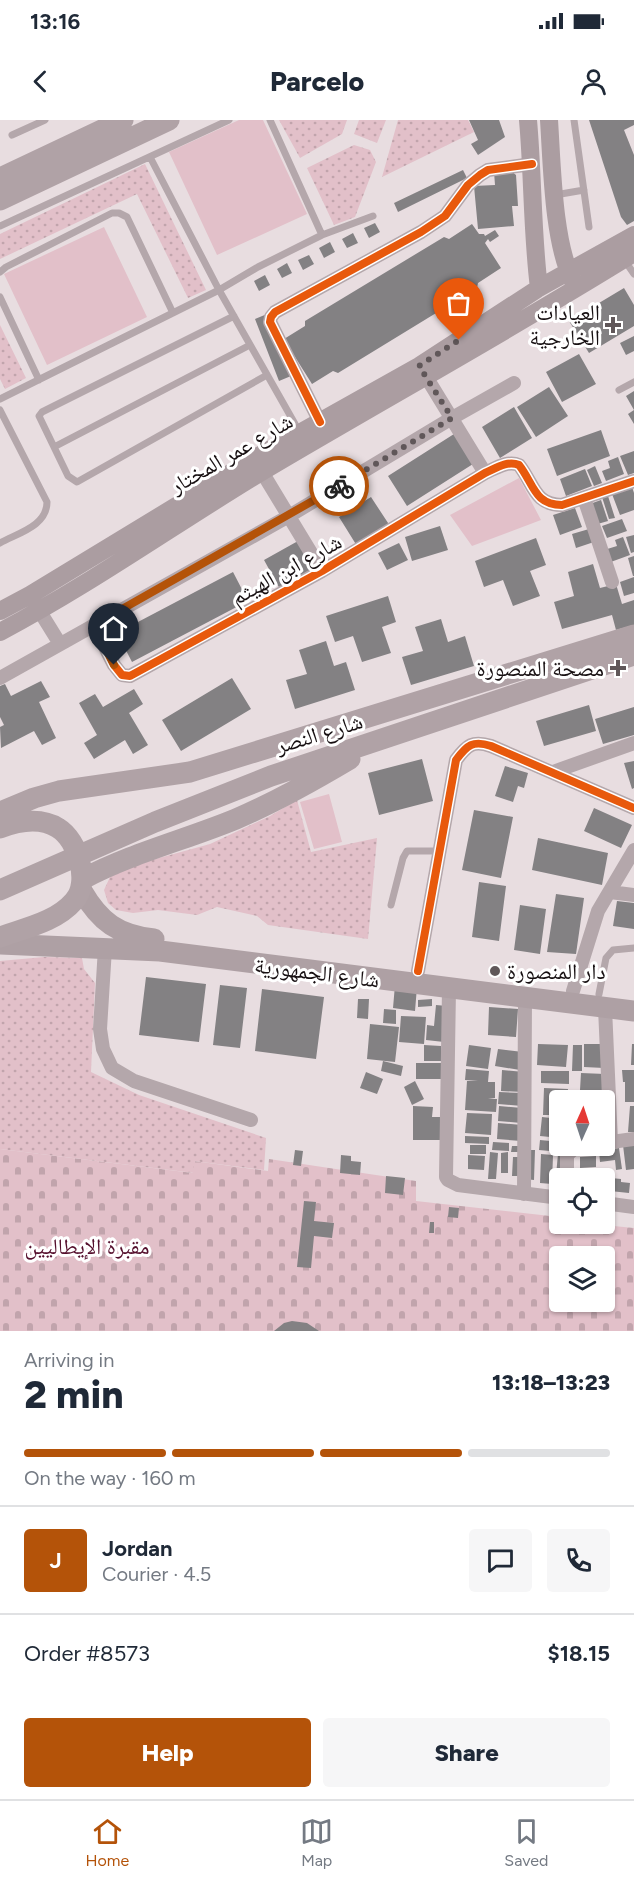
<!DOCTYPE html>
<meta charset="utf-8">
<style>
body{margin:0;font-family:Figtree,"Noto Naskh Arabic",sans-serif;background:#f6f6f7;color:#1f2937;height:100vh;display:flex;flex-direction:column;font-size:22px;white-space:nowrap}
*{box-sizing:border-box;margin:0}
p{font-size:20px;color:#747a83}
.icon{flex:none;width:33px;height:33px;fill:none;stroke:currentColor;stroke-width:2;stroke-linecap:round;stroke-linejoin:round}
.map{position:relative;height:1211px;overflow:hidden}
.sheet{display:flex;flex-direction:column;background:#fff;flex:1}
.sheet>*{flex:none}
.needle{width:39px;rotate:3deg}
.tools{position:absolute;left:549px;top:970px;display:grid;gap:12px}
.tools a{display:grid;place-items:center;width:66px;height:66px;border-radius:6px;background:#fff;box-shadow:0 2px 4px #0004;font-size:30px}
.pin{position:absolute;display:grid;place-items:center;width:51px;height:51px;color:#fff;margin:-62px -26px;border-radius:50% 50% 50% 0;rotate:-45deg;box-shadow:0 0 6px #0007}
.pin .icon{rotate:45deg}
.courier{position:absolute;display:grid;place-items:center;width:60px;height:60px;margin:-30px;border:4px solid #b45309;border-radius:50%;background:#fff;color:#222;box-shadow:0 2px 8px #0007}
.headline em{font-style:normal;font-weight:800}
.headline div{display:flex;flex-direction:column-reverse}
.headline{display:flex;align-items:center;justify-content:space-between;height:102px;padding:0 24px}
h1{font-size:39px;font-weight:800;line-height:45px}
.bar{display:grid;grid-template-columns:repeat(4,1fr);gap:9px 6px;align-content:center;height:72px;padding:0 24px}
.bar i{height:8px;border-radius:4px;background:#e0e1e3}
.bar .active{background:#b45309}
.bar p{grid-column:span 4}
.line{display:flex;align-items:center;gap:15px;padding:0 24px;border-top:2px solid #e0e1e3}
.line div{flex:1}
.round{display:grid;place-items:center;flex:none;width:63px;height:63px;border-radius:6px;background:#f6f6f7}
.action{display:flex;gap:12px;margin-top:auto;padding:12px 24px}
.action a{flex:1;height:69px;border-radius:6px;background:#b45309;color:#fff;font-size:24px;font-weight:800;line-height:69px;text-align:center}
.action a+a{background:#f6f6f7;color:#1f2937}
.status{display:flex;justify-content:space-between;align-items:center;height:42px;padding:0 30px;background:#fff;direction:ltr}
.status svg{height:16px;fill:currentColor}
header{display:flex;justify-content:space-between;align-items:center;height:78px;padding:0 24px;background:#fff;font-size:27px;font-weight:800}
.tabs{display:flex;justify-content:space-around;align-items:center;height:84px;border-top:2px solid #e0e1e3;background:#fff;font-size:16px;color:#747a83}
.tabs a{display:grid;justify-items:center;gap:3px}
.tabs .active{color:#b45309}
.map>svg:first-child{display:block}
.cemetery{fill:url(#cemetery-stones);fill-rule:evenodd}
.park{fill:#e2c0c9}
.garden{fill:url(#garden-dots)}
.building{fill:#838183}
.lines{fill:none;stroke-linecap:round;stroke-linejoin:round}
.service{stroke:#b4a7ab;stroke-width:7}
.minor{stroke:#b4a7ab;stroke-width:14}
.secondary{stroke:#ab9da1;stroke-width:18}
.primary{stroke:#aea0a4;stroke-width:21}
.trunk{stroke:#b0a2a6;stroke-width:21}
.cycleway-casing{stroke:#fff;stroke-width:11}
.cycleway{stroke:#e8590c;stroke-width:8}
.done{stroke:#605759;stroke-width:6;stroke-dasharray:0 10.8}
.route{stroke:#b45309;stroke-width:8}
.poi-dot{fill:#605759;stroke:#fff;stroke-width:2}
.labels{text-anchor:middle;stroke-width:6;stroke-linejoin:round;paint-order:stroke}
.poi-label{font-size:22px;fill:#160f11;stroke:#fff;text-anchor:end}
.street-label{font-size:22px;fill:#160f11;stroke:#fff}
.park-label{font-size:22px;fill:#540e2c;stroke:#fff}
</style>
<div class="status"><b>13:16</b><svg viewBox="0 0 49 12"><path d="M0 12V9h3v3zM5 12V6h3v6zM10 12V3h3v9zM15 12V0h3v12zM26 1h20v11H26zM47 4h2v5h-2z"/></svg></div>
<header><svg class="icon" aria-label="back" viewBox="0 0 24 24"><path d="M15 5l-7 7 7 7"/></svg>Parcelo<svg class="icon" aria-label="person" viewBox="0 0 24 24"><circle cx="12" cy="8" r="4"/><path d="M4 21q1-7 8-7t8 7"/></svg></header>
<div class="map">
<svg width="634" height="1211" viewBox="0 0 634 1211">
<defs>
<pattern id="cemetery-stones" width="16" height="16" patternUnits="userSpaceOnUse" patternTransform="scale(1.5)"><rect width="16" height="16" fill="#e2c0c9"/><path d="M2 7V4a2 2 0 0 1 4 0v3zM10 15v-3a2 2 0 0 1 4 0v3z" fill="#c1a4ac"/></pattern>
<pattern id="garden-dots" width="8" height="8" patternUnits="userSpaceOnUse" patternTransform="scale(1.5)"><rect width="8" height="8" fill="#e2c0c9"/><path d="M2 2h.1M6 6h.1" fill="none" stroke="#c1a4ac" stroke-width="1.8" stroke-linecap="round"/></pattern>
</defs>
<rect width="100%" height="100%" fill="#e8dde0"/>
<path class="cemetery" d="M0 1029 193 1053 194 1041 268 1051 269 1039 416 1061V1081L559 1097 560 1104H593L634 1108V1211H0ZM560 1137H604V1182H560Z"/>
<path class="park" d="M239 0H263L307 94 217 135 169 32Z
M104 107 147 197 47 245 4 154Z
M519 358 541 400 472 426 450 395Z
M329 674 342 722 314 729 300 682Z"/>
<path class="garden" d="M279 0H347L342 14 300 38Z
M359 0H386L377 23 354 14Z
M398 0H468L474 12 382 57Z
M354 25 370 30 376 42 355 97 334 105 307 48Z
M145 44 206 170 188 178 137 74 0 139V114Z
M0 205 26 258 5 269 0 259Z
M297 680 311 732 377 718 368 819 268 805 257 796 217 787 197 795 158 790 133 793 116 790 108 783 104 770 110 757 130 746 210 724 270 696Z
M44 837 82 838 84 849 95 863 91 952 139 975 266 1018 264 1050 194 1041V1053L0 1029V841Z"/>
<path class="building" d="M469 0H499L505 17 478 35 471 24 478 20Z
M589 0H634V5L624 10 634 35V101L627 105 621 97Z
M463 50 467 58 398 92 394 83Z
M510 50 516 55 518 86H512L514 106 478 109 474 66 495 65 494 52Z
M375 103 380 112 369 118 364 108Z
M472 104 479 114H484L485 116 495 110 499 116 490 122 488 119 485 123 501 148 478 163 477 168 338 253 333 251 312 264 295 237 291 238 284 219 305 206V201L444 117 449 119Z
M353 113 358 123 347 128 342 119Z
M330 122 335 132 324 138 319 128Z
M309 135 314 144 303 150 298 140Z
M287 143 292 153 282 158 277 149Z
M265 155 270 165 259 171 254 161Z
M624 168 634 185V206L589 233 569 201Z
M267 194 291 256 279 261 255 199Z
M634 216V231L626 235 620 223Z
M579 234 596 264 562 282 546 252Z
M549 267 568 296 536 317 517 287Z
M634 271V290L626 276Z
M514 287 532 318 500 338 482 307Z
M634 290V304L628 294Z
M601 310 610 336 557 356 547 329Z
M454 314 473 344 407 386 388 356Z
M634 331V353L628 355 620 336Z
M618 337 624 354 606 361 602 351 610 348 608 341Z
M595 346 602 363 594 366 587 350Z
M585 349 592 366 566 376 560 359Z
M632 367 634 373V390L620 395 612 374Z
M608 376 615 398 609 399 602 377Z
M371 377 390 406 357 426 339 397Z
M601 380 608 401 594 405 587 385Z
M575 388 582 407 560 415 553 395Z
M622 399 627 411 607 418 602 406Z
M440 406 448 430 412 441 405 417Z
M589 409 594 422 576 428 572 414Z
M634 415V432L631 433 626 417Z
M623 417 630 435 608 443 604 430 617 426 615 420Z
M536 418 546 445 530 451 540 476 513 486 503 460 484 467 475 441Z
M298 421 316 451 281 471 264 440Z
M399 423 408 440 387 450 378 433Z
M634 436V456H633L628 438Z
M593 444 600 468 616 464 622 484 634 480V505L616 510 612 495 562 509 554 482 574 476 568 452Z
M233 452 248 481 132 542 117 513Z
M634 457V473L624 476 620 462Z
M388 476 396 502 382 507 391 533 362 542 353 516 335 522 326 496Z
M441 499 448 522 465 516 474 546 411 565 402 537 423 531 415 507Z
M326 521 334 546 346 542 355 570 295 589 286 560 307 554 299 530Z
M232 558 251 589 181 631 162 600Z
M41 561 50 577 39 582 56 618 42 625 34 611 1 628 0 607 4 605 0 597V566L5 564 11 576Z
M134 569 143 584 129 593 148 625 133 634 125 620 94 639 84 623 97 615 79 583 95 574 103 587Z
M589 585 596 611 544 626 536 601Z
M634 587V615L603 624 595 599Z
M422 639 433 681 379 695 368 653Z
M634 641V668L632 669 624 643Z
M505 646 528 653 524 668 518 666 513 682 495 676Z
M594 688 632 705 621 728 584 711Z
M474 690 513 697 501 758 462 750Z
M538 718 608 733 602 765 532 750Z
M479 762 506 766 499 821 472 817Z
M556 774 584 778 576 834 547 832Z
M617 781 634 783V809L613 806Z
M520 785 546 789 540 834 514 830Z
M146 857 206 864 199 922 139 915Z
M220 865 247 868 240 928 213 925Z
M395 865 417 867 415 891 393 888Z
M262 869 324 877 316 939 255 931Z
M358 879H369L368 899 357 898Z
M432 879V886L418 887V880Z
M436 885 447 886 444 922 426 920 427 905 434 906Z
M489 887 518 889 516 917 488 915Z
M384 889 396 890V904L383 903Z
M401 896 426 897 424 924 399 922Z
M370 904 399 907 395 942 367 939Z
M538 924 568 925 566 947 537 945Z
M584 924H604V948L584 947Z
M632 924H634V945H631Z
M424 925 441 926V941H424Z
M469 925 491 928 488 949 466 946Z
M573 925H582V951H572Z
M498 929 523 932 520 950 495 946Z
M383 941 403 946 401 956 381 951Z
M416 943H443V959H416Z
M466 949 489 951 488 962H495V978L488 979H497L496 992 465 990 467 961H478L465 960Z
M502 950 524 952 523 972 501 971Z
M622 950H634V982H625V962H623Z
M541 951H569V964L541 963Z
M366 952 383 959 377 974 360 968Z
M581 953 605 954V971L580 970Z
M415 961 424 979 412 985 404 967Z
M544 968 568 969 567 981H560V995H543Z
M499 972 523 973 522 986 498 984Z
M571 975H587V981H571Z
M591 978 606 979V981H590Z
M413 986 433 987 432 997H443V1020H413Z
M499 986 522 988 521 1003 498 1001Z
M630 986H634V1012H628Z
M467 993 492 994 491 1015 465 1013Z
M542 997 560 999V1018L540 1016Z
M498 1003 522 1005 521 1021 497 1019Z
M465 1016 489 1017V1024L465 1023Z
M540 1020 560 1022V1032L539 1030Z
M493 1022 509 1023V1031L492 1030Z
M634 1024V1049L626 1050 623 1025Z
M470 1025H486V1034H470Z
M512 1026H522L521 1032H511Z
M619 1028 622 1049 616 1050 615 1040 600 1042 599 1031Z
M295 1030 303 1031 301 1046 293 1045Z
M526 1030H535L534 1060 525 1059Z
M490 1032 498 1033 496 1059H488Z
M508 1032V1053H501V1033Z
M541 1034 553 1035 552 1064 540 1063Z
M558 1034H564V1059H560V1066H555Z
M341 1035 351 1036V1041L361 1042 360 1055 340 1053Z
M468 1035 485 1036 484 1050 468 1049Z
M596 1036V1047L580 1048V1037Z
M513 1037H520L519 1056H512Z
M582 1049H608V1070L604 1069V1059H582Z
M386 1056 405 1058 403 1075 385 1073Z
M611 1058 621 1059V1062L630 1063 629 1073 610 1071Z
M304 1081 316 1082 314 1101 334 1103 332 1118 314 1116 311 1148 297 1147Z
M449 1087 459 1088 458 1098 448 1097Z
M430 1102H434V1113H429Z
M292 1201 307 1203 319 1211H274L284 1203Z"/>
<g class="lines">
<path class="service" d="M270 0 322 115
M574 0 589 107
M12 15 45 0
M150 37 219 170 299 311
M555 75 584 70
M0 106 229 0
M625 141 634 154
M0 152 6 147 112 93H119L127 97 173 193
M0 177 39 260
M234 196 42 292 39 296 68 356 77 362 267 255
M619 270 634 262
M0 279 219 170 258 147 322 115 373 96
M0 290 47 382C47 406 18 413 0 423
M54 327 250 225
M391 785 403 738 407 731H439
M599 874 606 838 613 830 634 828"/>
<path class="minor" d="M422 250 485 353
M320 302 270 202 271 197 275 192 421 112 445 96 468 65 480 55 488 50 532 44
M262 352 322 451
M584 378 612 462
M34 482 60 524
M94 505 114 545 122 555 130 556 322 451 485 353C496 348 508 340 519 345 534 364 534 385 562 385L634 361
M0 558 289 396 452 298 514 263
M553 652 634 623
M610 772 634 775
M105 828 100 909 103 929 112 948 134 961 251 1000
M418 851 456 640C467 625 473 620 491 626L634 688
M449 869 446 1057 448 1060 458 1065 560 1078
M573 871 598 791 634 730
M605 888 611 1022
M604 1023 634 1019
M567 1059V1035L574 1029 590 1026
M524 1074 525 878
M604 1083 634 1087"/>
<path class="secondary" d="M528 0C533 56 532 112 539 168
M549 0C552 44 553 123 573 161
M0 491 30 475 257 337 419 246 539 168 634 115
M0 512C91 464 175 404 263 351 386 278 512 209 634 133"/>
<path class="primary" d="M82 771C100 802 118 815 154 819
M0 824 160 831 634 891"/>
<path class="trunk" d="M0 58 123 0
M0 80 169 0
M0 692 34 678 59 671 190 652 634 515
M0 708C18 701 41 697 58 708 78 720 91 763 74 781 56 802 25 808 0 817
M83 759C132 733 185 720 236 699 276 682 313 661 350 639
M0 770 155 702 271 656 634 535"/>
<g class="cycleway-casing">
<path id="cycleway" d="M320 302 270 202 271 197 275 192 421 112 445 96 468 65 480 55 488 50 532 44
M94 505 114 545 122 555 130 556 322 451 485 353C496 348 508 340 519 345 534 364 534 385 562 385L634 361
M418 851 456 640C467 625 473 620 491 626L634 688"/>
</g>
<use href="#cycleway" class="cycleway"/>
</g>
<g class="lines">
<path class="done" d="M339 366 452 298 419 246 459 220"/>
<path class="route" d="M114 545 94 505 339 366"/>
</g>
<g class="poi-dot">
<path d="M610 196h6v6h6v6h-6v6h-6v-6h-6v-6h6z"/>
<path d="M615 539h6v6h6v6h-6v6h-6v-6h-6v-6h6z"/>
<circle cx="495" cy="851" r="6"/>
</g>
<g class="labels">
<g class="poi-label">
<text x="600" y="200">العيادات<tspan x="600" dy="25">الخارجية</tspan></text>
<text x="604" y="556">مصحة المنصورة</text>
<text x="507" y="859" text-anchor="start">دار المنصورة</text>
</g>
<g class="street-label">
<text transform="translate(231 333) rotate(-30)" y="8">شارع عمر المختار</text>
<text transform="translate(286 449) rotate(-29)" y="8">شارع ابن الهيثم</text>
<text transform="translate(319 613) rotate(-17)" y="8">شارع النصر</text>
<text transform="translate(317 852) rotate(7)" y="8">شارع الجمهورية</text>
</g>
<g class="park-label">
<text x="87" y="1134">مقبرة الإيطاليين</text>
</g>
</g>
</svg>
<div class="tools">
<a><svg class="needle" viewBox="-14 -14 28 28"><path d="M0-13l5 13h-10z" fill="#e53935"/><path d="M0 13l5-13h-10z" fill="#747a83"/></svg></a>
<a><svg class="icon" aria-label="locate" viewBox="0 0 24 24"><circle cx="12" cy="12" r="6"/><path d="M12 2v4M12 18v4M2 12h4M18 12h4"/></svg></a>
<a><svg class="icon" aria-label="layers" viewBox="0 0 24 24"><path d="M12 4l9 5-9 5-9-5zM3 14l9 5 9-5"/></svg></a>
</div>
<div class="pin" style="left:459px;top:220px;background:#ea580c"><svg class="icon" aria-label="bag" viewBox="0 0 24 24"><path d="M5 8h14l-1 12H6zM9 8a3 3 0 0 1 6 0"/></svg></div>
<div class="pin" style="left:114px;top:545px;background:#1f2937"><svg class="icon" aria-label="home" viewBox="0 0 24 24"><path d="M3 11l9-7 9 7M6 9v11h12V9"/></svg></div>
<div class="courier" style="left:339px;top:366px"><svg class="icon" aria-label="bike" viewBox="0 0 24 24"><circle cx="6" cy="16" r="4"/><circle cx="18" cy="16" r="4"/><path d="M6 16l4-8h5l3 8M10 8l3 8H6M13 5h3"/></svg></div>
</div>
<section class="sheet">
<div class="headline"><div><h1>2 min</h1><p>Arriving in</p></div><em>13:18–13:23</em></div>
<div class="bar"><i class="active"></i><i class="active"></i><i class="active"></i><i></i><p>On the way · 160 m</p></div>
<div class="line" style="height:108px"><b class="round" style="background:#b45309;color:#fff">J</b><div><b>Jordan</b><p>Courier · 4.5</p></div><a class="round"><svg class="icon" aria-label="chat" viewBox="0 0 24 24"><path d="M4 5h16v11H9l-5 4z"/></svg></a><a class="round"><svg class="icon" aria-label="phone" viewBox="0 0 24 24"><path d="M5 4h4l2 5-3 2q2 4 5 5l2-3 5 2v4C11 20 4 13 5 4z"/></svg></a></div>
<div class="line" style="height:78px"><div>Order #8573</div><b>$18.15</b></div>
<div class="action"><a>Help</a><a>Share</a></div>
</section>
<nav class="tabs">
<a class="active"><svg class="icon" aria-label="home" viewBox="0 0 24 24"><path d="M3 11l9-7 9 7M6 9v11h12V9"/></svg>Home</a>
<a><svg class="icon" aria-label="map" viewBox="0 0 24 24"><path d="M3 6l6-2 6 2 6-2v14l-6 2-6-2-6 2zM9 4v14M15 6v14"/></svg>Map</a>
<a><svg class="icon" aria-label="saved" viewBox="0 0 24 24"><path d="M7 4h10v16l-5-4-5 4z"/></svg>Saved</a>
</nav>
